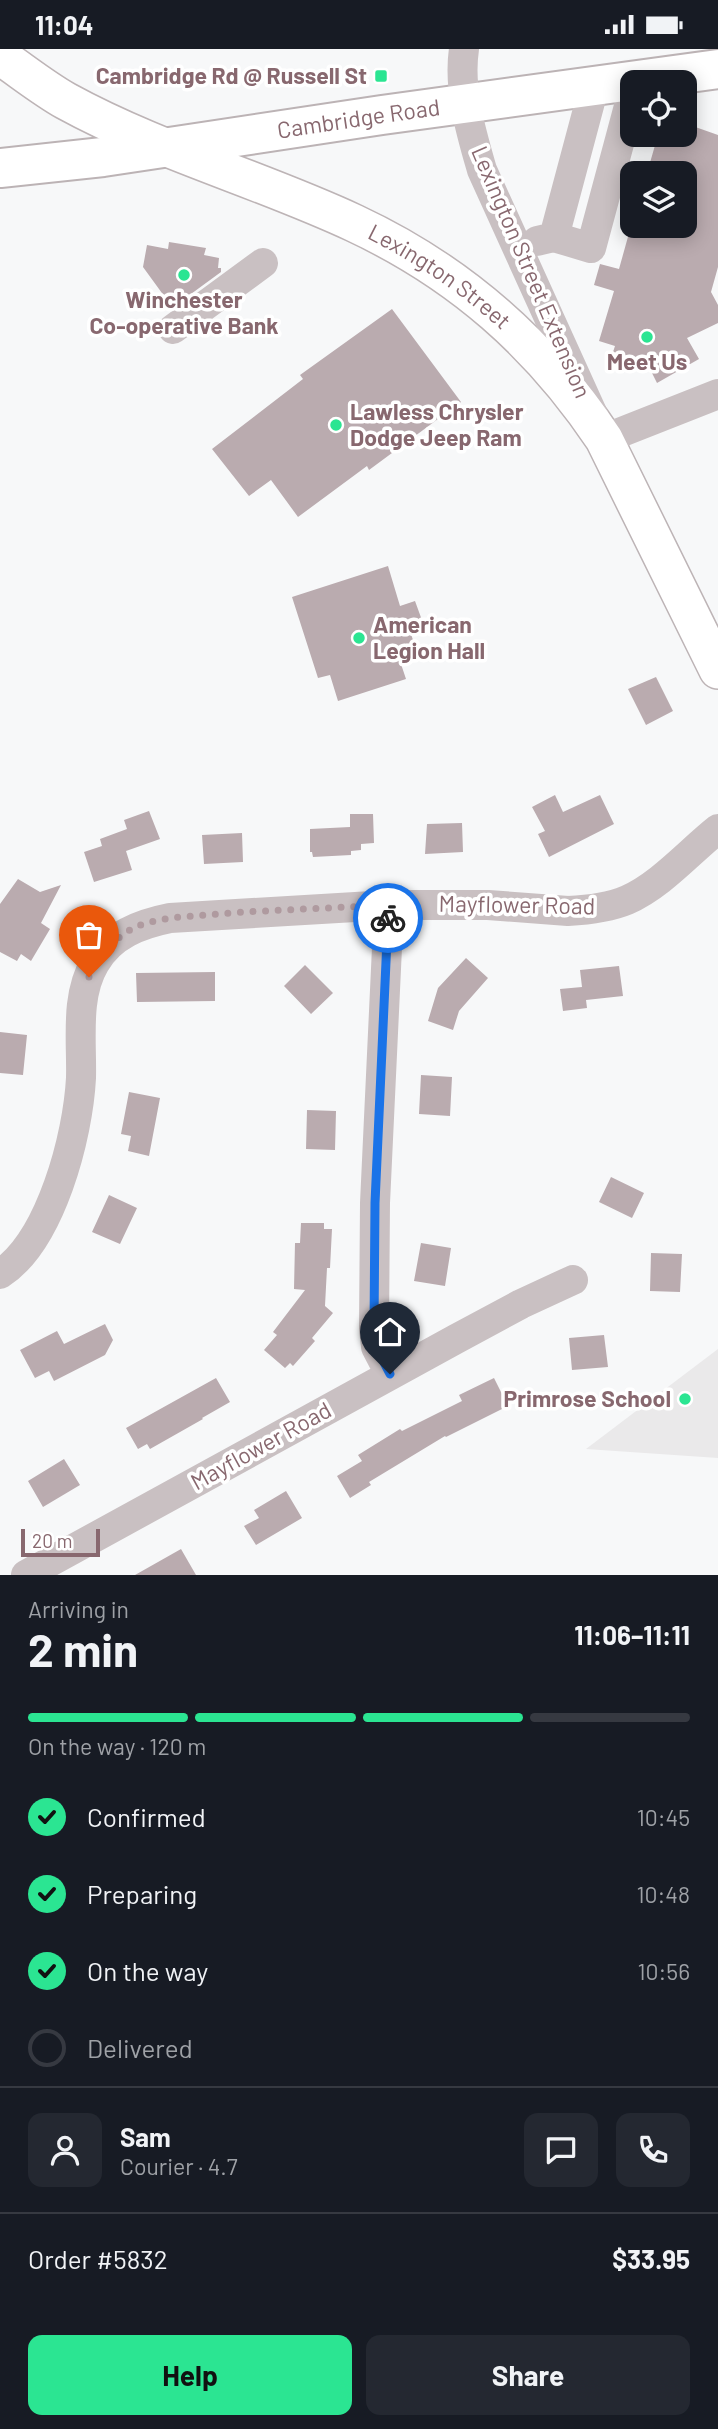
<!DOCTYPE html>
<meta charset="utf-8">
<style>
body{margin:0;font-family:Barlow,sans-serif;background:#242831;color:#f1f3f6;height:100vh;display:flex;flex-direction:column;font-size:26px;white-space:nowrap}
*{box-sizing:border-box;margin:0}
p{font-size:23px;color:#9ea1a6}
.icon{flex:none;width:38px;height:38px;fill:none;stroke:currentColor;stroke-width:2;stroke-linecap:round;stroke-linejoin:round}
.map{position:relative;height:1526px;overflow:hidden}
.panel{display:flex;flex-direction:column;background:#171b24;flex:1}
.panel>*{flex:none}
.buttons{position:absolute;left:620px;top:21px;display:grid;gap:14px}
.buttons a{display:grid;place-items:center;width:77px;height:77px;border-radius:14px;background:#171b24;box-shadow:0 4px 18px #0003;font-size:35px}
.scale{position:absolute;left:21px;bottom:18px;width:79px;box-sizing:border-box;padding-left:7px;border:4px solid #88686f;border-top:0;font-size:19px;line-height:24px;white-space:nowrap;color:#88686f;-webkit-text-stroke:5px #fff;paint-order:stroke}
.pin{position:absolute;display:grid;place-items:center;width:60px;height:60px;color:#fff;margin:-72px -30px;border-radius:50% 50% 50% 0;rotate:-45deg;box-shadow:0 0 7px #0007}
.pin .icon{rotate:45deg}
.courier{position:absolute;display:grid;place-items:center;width:70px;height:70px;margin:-35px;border:5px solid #1a73e8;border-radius:50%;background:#fff;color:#222;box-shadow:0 2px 9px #0007}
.headline em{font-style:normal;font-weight:700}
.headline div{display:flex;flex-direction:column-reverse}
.headline{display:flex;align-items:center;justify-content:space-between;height:119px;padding:0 28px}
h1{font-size:46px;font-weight:700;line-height:52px}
.bar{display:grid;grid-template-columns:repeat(4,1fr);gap:10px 7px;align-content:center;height:84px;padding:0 28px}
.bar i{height:9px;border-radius:5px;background:#363941}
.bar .selected{background:#2be592}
.bar p{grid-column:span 4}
.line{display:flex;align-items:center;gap:18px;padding:0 28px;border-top:2px solid #363941}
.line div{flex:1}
.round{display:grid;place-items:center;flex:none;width:74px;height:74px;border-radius:14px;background:#242831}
ol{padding:0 28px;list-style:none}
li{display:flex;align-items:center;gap:21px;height:77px}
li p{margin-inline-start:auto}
li .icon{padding:7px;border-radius:50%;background:#2be592;color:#111;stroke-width:4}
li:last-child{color:#9ea1a6}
li i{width:38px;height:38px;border:4px solid #363941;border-radius:50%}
.button{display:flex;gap:14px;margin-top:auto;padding:14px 28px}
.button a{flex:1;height:80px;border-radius:14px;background:#2be592;color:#111;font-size:28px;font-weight:700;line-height:80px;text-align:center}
.button a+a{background:#242831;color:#f1f3f6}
.status{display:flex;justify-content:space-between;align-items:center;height:49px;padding:0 35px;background:#171b24;direction:ltr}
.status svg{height:19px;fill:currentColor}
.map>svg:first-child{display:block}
.built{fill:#eae9ea}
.building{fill:#baabaf}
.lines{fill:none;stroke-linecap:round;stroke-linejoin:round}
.major-casing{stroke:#bdb4b6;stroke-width:40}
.highway-casing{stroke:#bcb3b5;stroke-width:42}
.minor{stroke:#c9c0c2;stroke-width:30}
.major{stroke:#fff;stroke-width:37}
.highway{stroke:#fff;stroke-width:38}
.done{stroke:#af9a9f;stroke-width:7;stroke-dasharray:0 12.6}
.route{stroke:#1a73e8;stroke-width:9}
.poi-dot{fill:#2be592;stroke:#fff;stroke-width:2.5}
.labels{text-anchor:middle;stroke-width:7;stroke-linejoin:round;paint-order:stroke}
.poi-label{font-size:23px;font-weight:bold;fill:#88686f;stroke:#fff;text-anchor:end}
.street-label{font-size:23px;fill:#88686f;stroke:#fff}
</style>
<div class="status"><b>11:04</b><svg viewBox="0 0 49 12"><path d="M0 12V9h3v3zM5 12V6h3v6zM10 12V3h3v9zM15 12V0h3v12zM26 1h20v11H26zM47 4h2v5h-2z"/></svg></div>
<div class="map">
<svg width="718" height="1526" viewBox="0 0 718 1526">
<rect width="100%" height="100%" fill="#f7f8f9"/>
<path class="built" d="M718 1300V1409L586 1400Z"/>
<path class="building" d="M684 74 718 86V218L711 243 718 256V274L687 289 699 310 657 334 646 312 613 303 615 297 599 292 614 242 594 236 600 215 619 220 631 177H684V124H647L658 86H684Z
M169 193 206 199 204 206 219 209 218 219H221V223L180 253 167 251 143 218 147 196 168 200Z
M392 260 461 353 369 421 367 417 298 468 271 431 249 447 212 400 303 330 300 326Z
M388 517 400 557 415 552 423 574 409 579 416 600 398 606 406 630 338 652 330 626 318 629 292 548Z
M656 628 673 662 646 676 628 640Z
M555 746 563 763 600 746 614 775 549 808 538 785 545 782 532 758Z
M149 762 160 790 126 802 132 821 94 833 84 803 102 797 100 790 127 780 124 771Z
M350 765H373L374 794 361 795V801L351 802V806L313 808 312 803H310V780L350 778Z
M462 774 463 803 425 805 427 775Z
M242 784 243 813 204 815 202 786Z
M18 830 40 843 61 836 41 874 50 880 31 912 21 905 17 912 0 903V855Z
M466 909 488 929 459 962 453 981 428 972 438 939Z
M305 916 333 944 311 965 284 937Z
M619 917 623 947 586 951 587 959 563 962 560 940 582 938 580 921Z
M215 923V952L137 953 136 924Z
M0 983 27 986 23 1026 0 1024Z
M421 1026 452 1028 450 1067 419 1065Z
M129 1043 160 1049 149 1107 128 1102 131 1087 121 1085Z
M307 1061 336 1062 335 1101 306 1100Z
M611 1128 644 1144 632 1169 599 1153Z
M109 1146 137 1159 120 1195 92 1183Z
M301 1174H324V1180H332L330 1219H327L325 1257 333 1264 312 1289 315 1292 293 1317 290 1314 285 1319 264 1301 277 1286 273 1283 305 1241 294 1240 295 1194H300Z
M421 1194 451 1199 445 1237 414 1232Z
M651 1204 682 1205 680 1243 650 1242Z
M105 1275 113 1291 105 1306 54 1332 49 1322 35 1329 20 1301 57 1282 64 1295Z
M604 1286 608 1318 572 1321 569 1289Z
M216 1329 230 1353 202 1369 203 1370 150 1400 147 1395 138 1400 126 1379Z
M494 1329 508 1357 446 1388 445 1387 369 1433 371 1436 350 1449 337 1427 362 1412 358 1406 400 1380 402 1382 462 1352 459 1346Z
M64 1410 80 1436 43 1458 28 1432Z
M286 1442 302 1469 256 1496 244 1477 259 1469 254 1461Z
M181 1500 196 1526H135Z"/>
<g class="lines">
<g class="major-casing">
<g id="major">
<path id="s1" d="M0 7C22 22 43 39 66 52 157 102 260 130 354 174 459 223 540 294 604 390L718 621"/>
</g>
</g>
<g class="highway-casing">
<g id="highway">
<path id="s2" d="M0 119 103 108 382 66 718 20"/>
</g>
</g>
<path class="minor" d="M464 0C458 40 471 83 482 121L604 390 718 345
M554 188 591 199 632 46
M537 192 554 188 594 38
M173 280 263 214
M389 856 375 1154 374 1279 376 1298 390 1325
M0 1225C51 1192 78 1087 81 1029 82 992 75 947 95 914 111 886 140 875 170 869L389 856H488L568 862C588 861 608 859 627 851 661 836 689 803 718 780
M26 1526 456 1290 521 1255 573 1231"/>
<use href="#major" class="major"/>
<use href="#highway" class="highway"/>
</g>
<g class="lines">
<path class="done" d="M89 928 103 903 113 893 134 878 150 873 170 869 242 863 389 856 388 869"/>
<path class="route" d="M388 869 375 1154 374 1279 376 1298 390 1325"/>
</g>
<g class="poi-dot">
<rect x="374" y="20" width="14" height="14" rx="3.5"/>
<circle cx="184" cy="226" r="7"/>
<circle cx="647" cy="288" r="7"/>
<circle cx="336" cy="376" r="7"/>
<circle cx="359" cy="589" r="7"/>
<circle cx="685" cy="1350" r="7"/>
</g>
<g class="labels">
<g class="poi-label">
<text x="367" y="35">Cambridge Rd @ Russell St</text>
<text x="184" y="259" text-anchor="middle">Winchester<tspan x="184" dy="26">Co-operative Bank</tspan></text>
<text x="647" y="321" text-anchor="middle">Meet Us</text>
<text x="350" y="371" text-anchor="start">Lawless Chrysler<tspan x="350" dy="26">Dodge Jeep Ram</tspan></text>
<text x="373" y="584" text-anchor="start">American<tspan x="373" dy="26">Legion Hall</tspan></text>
<text x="671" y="1358">Primrose School</text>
</g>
<g class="street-label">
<text dy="8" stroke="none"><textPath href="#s2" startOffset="362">Cambridge Road</textPath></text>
<text transform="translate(531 223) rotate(67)" y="8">Lexington Street Extension</text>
<text dy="8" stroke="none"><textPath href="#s1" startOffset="494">Lexington Street</textPath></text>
<text transform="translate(517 856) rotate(1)" y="8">Mayflower Road</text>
<text transform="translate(261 1397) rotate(-29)" y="8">Mayflower Road</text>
</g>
</g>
</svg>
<div class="buttons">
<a><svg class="icon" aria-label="locate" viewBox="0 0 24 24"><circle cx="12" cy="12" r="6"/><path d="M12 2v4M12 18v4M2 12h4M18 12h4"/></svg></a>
<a><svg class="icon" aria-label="layers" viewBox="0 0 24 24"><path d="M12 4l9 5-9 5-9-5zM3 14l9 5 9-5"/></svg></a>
</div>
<div class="scale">20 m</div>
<div class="pin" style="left:89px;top:928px;background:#ea580c"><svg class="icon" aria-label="bag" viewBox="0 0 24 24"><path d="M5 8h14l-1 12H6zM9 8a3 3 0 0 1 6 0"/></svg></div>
<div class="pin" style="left:390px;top:1325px;background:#1f2937"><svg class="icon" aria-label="home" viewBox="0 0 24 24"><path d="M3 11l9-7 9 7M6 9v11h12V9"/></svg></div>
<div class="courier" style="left:388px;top:869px"><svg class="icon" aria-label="bike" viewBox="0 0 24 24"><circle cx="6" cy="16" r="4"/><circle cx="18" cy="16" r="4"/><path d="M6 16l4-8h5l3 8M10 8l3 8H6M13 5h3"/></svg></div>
</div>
<section class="panel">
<div class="headline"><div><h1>2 min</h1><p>Arriving in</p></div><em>11:06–11:11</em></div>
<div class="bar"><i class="selected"></i><i class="selected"></i><i class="selected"></i><i></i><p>On the way · 120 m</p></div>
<ol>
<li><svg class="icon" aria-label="check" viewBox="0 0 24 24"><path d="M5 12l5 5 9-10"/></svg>Confirmed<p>10:45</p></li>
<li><svg class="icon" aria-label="check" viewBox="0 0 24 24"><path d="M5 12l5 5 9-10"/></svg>Preparing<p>10:48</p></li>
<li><svg class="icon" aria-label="check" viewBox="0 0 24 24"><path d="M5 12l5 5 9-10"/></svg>On the way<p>10:56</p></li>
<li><i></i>Delivered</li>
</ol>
<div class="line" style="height:126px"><a class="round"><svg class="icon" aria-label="person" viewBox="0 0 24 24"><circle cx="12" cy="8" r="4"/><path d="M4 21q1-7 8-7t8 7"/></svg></a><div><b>Sam</b><p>Courier · 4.7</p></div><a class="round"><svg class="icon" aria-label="chat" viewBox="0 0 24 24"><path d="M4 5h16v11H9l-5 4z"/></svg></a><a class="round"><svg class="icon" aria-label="phone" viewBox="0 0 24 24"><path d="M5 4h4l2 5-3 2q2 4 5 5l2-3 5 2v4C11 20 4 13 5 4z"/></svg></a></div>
<div class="line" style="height:91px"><div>Order #5832</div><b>$33.95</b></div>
<div class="button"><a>Help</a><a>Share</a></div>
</section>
